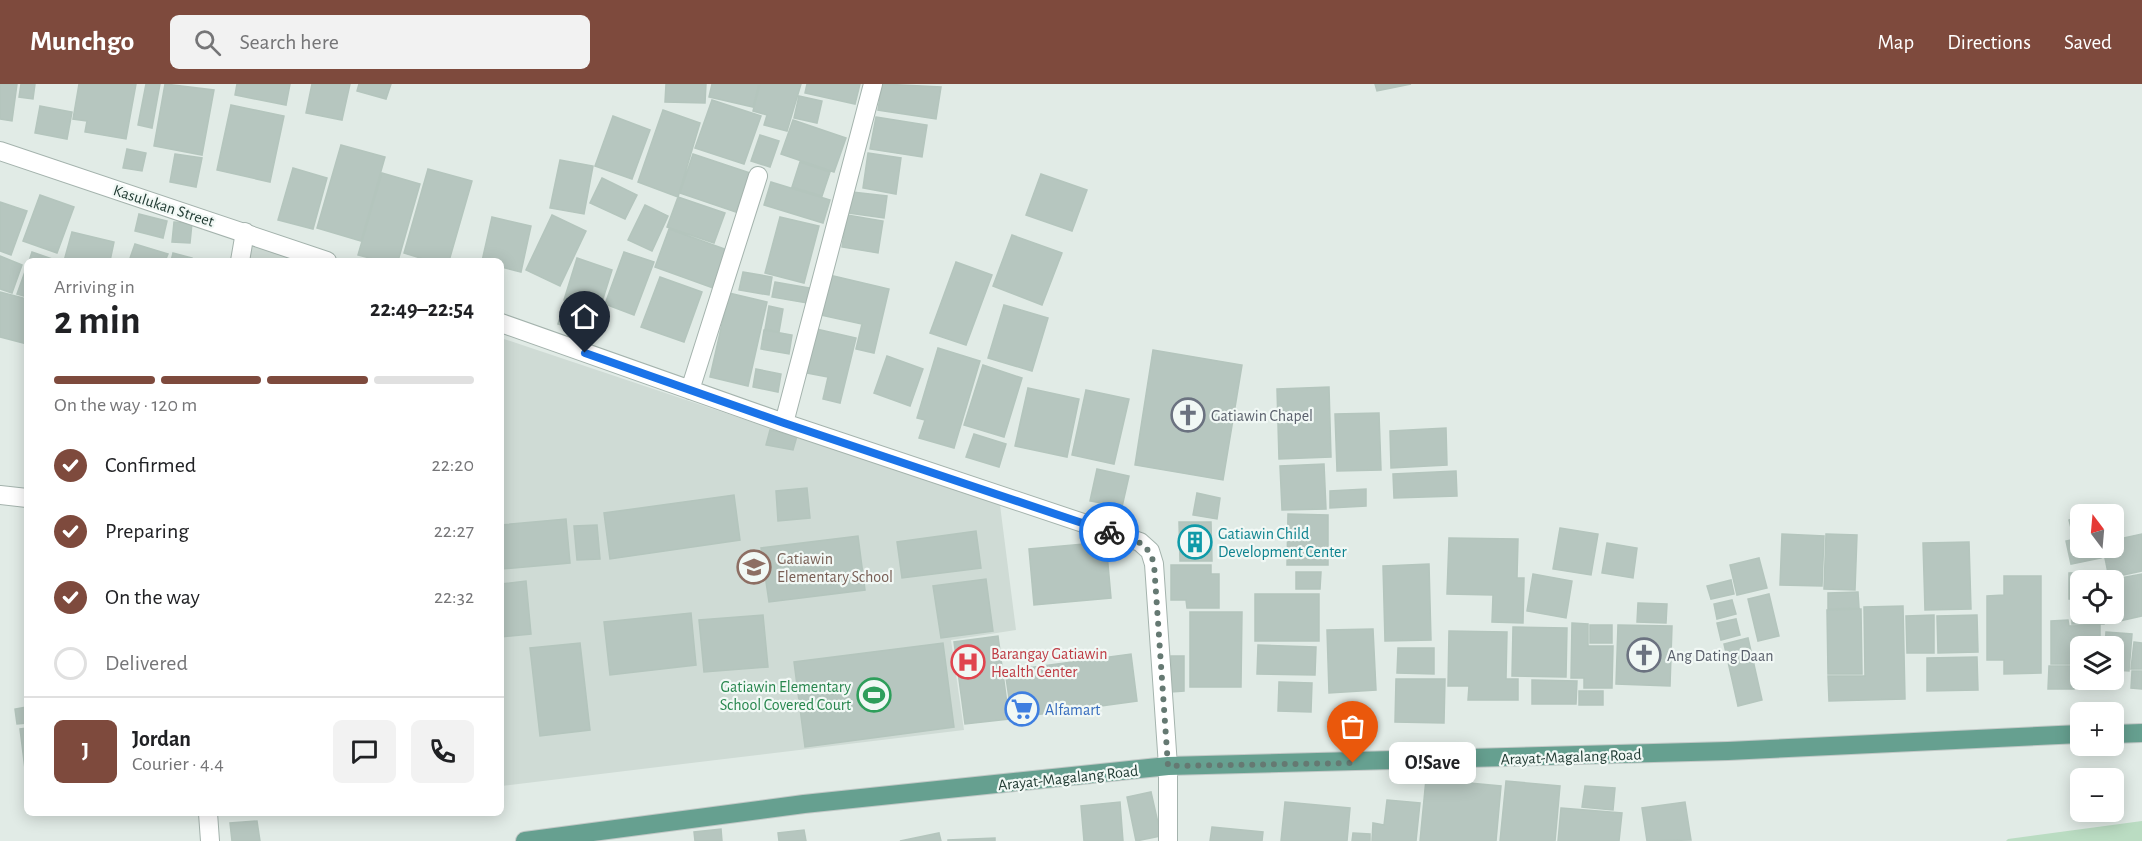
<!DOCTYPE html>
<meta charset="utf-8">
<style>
body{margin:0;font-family:"Alegreya Sans",sans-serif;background:#f2f2f2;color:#202124;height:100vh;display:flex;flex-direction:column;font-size:22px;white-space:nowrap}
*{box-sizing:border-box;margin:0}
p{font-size:20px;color:#757577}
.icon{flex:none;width:33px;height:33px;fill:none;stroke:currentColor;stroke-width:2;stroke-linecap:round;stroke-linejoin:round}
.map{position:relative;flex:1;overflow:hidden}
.panel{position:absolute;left:24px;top:174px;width:480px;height:558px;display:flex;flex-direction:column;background:#fff;border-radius:9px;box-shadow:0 3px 15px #0003}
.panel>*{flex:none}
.needle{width:39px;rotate:344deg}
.controls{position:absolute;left:2070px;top:420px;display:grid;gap:12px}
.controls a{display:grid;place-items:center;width:54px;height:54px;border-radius:9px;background:#fff;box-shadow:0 3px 15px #0003;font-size:30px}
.pin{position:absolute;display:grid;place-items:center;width:51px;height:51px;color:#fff;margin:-62px -26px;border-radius:50% 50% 50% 0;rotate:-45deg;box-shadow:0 0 6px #0007}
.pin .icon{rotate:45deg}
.courier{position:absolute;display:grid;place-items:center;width:60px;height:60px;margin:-30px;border:4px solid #1a73e8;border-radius:50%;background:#fff;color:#222;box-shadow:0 2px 8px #0007}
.bubble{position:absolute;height:42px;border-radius:9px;background:#fff;box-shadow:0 3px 15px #0003;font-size:20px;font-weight:700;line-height:42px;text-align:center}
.overview em{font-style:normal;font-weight:700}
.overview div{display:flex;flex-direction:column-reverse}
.overview{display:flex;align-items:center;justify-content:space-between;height:102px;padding:0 30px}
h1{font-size:39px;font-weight:700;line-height:45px}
.bar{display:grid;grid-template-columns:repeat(4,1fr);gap:9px 6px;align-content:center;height:72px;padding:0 30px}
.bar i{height:8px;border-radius:4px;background:#e0e0e0}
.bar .selected{background:#7e4a3d}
.bar p{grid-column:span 4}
.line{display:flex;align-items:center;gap:15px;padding:0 30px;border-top:2px solid #e0e0e0}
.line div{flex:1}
.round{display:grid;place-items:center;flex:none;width:63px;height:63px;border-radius:9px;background:#f2f2f2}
ol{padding:0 30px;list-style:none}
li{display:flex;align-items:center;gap:18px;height:66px}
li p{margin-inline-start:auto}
li .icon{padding:6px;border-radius:50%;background:#7e4a3d;color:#fff;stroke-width:4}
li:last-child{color:#757577}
li i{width:33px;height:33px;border:3px solid #e0e0e0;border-radius:50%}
header{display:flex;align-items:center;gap:36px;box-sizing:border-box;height:84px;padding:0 30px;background:#7e4a3d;color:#fff}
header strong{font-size:28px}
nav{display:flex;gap:33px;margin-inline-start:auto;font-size:21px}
.search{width:420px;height:54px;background:#f2f2f2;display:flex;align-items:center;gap:15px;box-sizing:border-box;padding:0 21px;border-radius:9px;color:#757577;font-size:22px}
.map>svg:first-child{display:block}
.built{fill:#cfdbd5}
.green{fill:#badcc2}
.building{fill:#b6c6bf;stroke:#b4c5bd;stroke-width:1.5}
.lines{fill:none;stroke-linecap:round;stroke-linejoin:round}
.minor-casing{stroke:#a4b3ad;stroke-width:20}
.tertiary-casing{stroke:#a4b3ad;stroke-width:20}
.primary-casing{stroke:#c1c8c6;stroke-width:20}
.minor{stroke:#fff;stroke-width:18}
.tertiary{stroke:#fff;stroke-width:18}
.primary{stroke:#66a090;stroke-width:18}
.done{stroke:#657972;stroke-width:6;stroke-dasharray:0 10.8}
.route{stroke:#1a73e8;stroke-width:8}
.labels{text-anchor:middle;stroke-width:4.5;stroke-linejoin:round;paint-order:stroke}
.street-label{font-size:16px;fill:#223c34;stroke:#f1f8f5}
.worship-label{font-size:16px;fill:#5b616d;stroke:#f1f8f5;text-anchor:start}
.culture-label{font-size:16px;fill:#0d838f;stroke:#f1f8f5;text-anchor:start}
.education-label{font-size:16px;fill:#785e54;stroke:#f1f8f5;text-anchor:start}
.health-label{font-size:16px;fill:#be3a42;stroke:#f1f8f5;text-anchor:start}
.leisure-label{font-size:16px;fill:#27864d;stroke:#f1f8f5;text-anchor:end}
.shop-label{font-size:16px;fill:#366cbe;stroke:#f1f8f5;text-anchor:start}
</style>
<header>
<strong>Munchgo</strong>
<div class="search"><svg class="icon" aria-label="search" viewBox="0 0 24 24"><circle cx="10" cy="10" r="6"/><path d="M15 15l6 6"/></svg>Search here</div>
<nav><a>Map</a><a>Directions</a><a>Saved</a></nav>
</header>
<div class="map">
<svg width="2142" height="757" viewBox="0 0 2142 757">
<rect width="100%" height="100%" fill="#e1ebe6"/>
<path class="built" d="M253 159 297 177H249Z
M501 254 1000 421 1016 546 951 556 964 646 501 702Z"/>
<path class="green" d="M2142 737V757H2006L2008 755Z"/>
<path class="building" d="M0 0H17L12 37 0 35Z
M21 0H35L33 15 19 13Z
M79 0H136L126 55 85 48 87 37 73 35Z
M146 0H160L152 44 138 41Z
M165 0 214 6 202 71 154 62Z
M237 0H290L286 21 235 11Z
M312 0H350L342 36 306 29Z
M359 0H391L386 15 357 7Z
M666 0H706L705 19 665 18Z
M712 0H759L753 23 709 13Z
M760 0H801L787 47 764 41 767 31 753 27Z
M807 0H860L855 20 805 9Z
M882 0 941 3 936 35 878 26Z
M1375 0H1411L1377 7Z
M799 12 822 17 817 39 794 34Z
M712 16 761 32 744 80 695 64Z
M231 21 284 32 270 98 217 86Z
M40 22 72 28 67 55 35 49Z
M663 26 700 39 678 113 638 98Z
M613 32 650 46 632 95 595 82Z
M876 33 927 41 922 73 870 65Z
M793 36 846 54 834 88 781 70Z
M760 51 779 57 770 83 751 77Z
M341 61 385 73 361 157 317 144Z
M127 65 146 69 142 87 123 84Z
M868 69 901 74 896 110 863 104Z
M175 70 202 74 196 103 170 98Z
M693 70 750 89 736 128 680 109Z
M560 76 593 82 584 130 550 124Z
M800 78 830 88 822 112 792 103Z
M293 84 327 94 313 145 278 136Z
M428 85 472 97 449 177H430L404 169Z
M382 89 420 100 398 177H381L358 171Z
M1041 90 1087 106 1072 147 1026 131Z
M602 94 637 111 625 135 590 119Z
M771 98 830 116 823 139 764 121Z
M852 108 887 112 884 134 849 129Z
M40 111 74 123 57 169 23 157Z
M678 113 725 129 714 159 667 143Z
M0 118 27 127 11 171 0 167Z
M645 121 668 132 652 167 628 156Z
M139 130 167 137 163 154 135 147Z
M552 131 586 147 560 202 526 186Z
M847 131 883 137 878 169 842 163Z
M492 133 531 142 521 188 501 183V177H482Z
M780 133 819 142 804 199 765 189Z
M174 138 192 139 190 159 172 158Z
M669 145 730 167 716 205 655 183Z
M72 148 114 158 110 177H64Z
M1012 151 1062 169 1042 221 993 202Z
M135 160 168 170 165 177H129Z
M32 168 58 177H29Z
M624 168 654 178 634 231 605 220Z
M173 169 192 174 191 177H171Z
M0 172 22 181 12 209 0 205Z
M577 174 612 186 602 218 589 214 587 223 564 216Z
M956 178 992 191 966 261 930 249Z
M27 182V213L17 210Z
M743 188 772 193 769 211 739 206Z
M825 190 889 205 874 269 856 265 862 240 816 230Z
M660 193 702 208 684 258 641 243Z
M775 198 810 204 807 219 772 213Z
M0 208 27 215V260L0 253Z
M729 209 767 218 748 302 710 293Z
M564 220 589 227 583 247 558 240Z
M1004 221 1048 234 1032 287 988 274Z
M769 222 783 225 779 248 765 245Z
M812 244 856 254 840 319 823 315 828 293 801 288Z
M764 246 792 251 789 270 761 265Z
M938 264 980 277 954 364 919 354 925 336 917 334Z
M1153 266 1242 281 1223 396 1135 381Z
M887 272 923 285 910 322 874 309Z
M983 281 1022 294 1004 353 964 341Z
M756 285 781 290 778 308 753 303Z
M1329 303 1331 373 1279 375 1277 305Z
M1028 304 1079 315 1067 373 1015 362Z
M1086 306 1129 315 1114 380 1072 371Z
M1379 329 1381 386 1337 387 1335 330Z
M1446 344 1447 381 1391 384 1390 347Z
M770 346 797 352 793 366 766 361Z
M974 350 1006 360 999 383 966 373Z
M1324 380 1326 425 1282 426 1280 382Z
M1097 385 1129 392 1122 423 1090 417Z
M1456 387 1457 412 1394 414 1393 390Z
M807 404 810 434 778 437 776 407Z
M1366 405V422L1330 424V407Z
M1197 409 1220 414 1217 435 1193 431Z
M734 411 740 456 610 475 604 429Z
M1288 430 1328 431V481H1287Z
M2080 433V451L2073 452 2069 436Z
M566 435 570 479 501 485V441Z
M1179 438H1211L1212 477H1180Z
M597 441 600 475 577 476 574 442Z
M1560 444 1598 450 1591 491 1553 485Z
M976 447 981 484 902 494 897 458Z
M1782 450 1824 452 1822 502 1780 501Z
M1826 450 1857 451 1855 506 1824 505Z
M2142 450V487L2109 494 2103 464H2114V456Z
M858 452 865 506 769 518 761 464Z
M1449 454 1518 455 1517 494H1524L1523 539 1492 538 1493 511 1447 510Z
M2080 454V464H2099L2101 474 2071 480 2066 457Z
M1106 458 1111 514 1034 521 1029 465Z
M1969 458 1971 525 1925 526 1923 459Z
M1607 459 1637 464 1633 494 1602 489Z
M1759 474 1767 504 1737 511 1730 481Z
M1429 480 1431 556 1385 557 1383 482Z
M1171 481H1211V490H1219V524H1187L1186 516H1171Z
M1296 488H1321L1320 505H1296Z
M2104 488V496H2080V515H2069V489Z
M1533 490 1572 497 1566 534 1527 527Z
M2142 490V532L2115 538 2114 496H2110Z
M2004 492H2041V589L2004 590V576H1987V512L2004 511Z
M986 495 993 547 941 554 933 502Z
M1731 496 1734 510 1711 515 1707 502Z
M526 497 531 550 501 553V500Z
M1858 508 1859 524 1828 525V509Z
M1255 510H1319V557H1255Z
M1769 510 1779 552 1758 557 1748 515Z
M1732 516 1736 530 1717 535 1714 520Z
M2072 517H2080V530H2104V540H2072Z
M1638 519 1667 520 1666 539 1637 538Z
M1903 522 1905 615 1829 617 1828 592H1865L1864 523Z
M1861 525 1862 590H1828L1827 526Z
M1190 528H1242L1241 603H1190Z
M691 529 696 581 610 591 604 538Z
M763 531 768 583 704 588 699 536Z
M1934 531V569H1907L1906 532Z
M1977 531 1978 568 1938 569 1937 532Z
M1736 535 1740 551 1721 556 1717 539Z
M2068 536 2069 542 2100 541V562L2071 565V580H2051V537Z
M1572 539 1588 540V562H1613L1612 604H1584V594H1571Z
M1590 541H1612V559H1590Z
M1618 541 1672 542 1670 602 1616 600Z
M1513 543 1567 544 1566 593 1512 592Z
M1373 545 1376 606 1329 609 1327 546Z
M1449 547 1507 548 1506 595H1518V616H1468L1469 602H1448Z
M2106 548 2132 550 2129 587 2114 586V562H2105Z
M998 552 1009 635 965 640 954 558Z
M1748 554 1762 616 1738 622 1724 560Z
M2134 558 2142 559V585H2131Z
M580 559 590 646 540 652 530 564Z
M943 559 954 643 805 663 794 578Z
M1258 561 1316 563 1315 591 1257 590Z
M1398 564H1434V590L1397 589Z
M1131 570 1137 617 1012 634 1005 587Z
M1171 572H1184V607L1171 608Z
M1977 573 1978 606 1927 607V574Z
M2049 582H2074V605H2048Z
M2132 587H2142V605L2131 604Z
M1396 595H1445L1444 639 1395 638Z
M1532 596 1577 597 1576 620H1532Z
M1279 598 1312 599 1311 628 1278 627Z
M1579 607H1603V621H1579Z
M27 623V639L17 640 15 625Z
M27 644V693H26L20 645Z
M1426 695 1501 702 1496 757H1420Z
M1506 697 1560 702 1555 757H1500Z
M1585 702 1615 704 1613 726 1582 723Z
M1151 708 1161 752 1136 757 1127 713Z
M1387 716 1420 719 1416 757H1372L1373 739 1384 741Z
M1120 718 1123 757H1084L1081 722Z
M1285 718 1350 724 1347 757H1281Z
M1685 718 1691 756 1647 757 1642 724Z
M1561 724 1622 729 1619 757H1558Z
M257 737 260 757H232L230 739Z
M1212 743 1263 748 1262 757H1210Z
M721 745 722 757H695L694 748Z
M804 746 806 757H779L778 749Z
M939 749 941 757H900Z
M1353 749 1370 750V757H1352Z
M995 754V757H948V756Z"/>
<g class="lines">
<g class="minor-casing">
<path id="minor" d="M0 67 327 177
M501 239 784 339 1140 458 1150 467 1154 480 1168 682
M690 306 758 92
M784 339 873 0
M0 411 27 414"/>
</g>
<g class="tertiary-casing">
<path id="tertiary" d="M240 177 245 148
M1168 682V757
M208 729 210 757"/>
</g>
<g class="primary-casing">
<path id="primary" d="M2114 650 2142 649
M525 757 804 720 1168 682 1728 667 2080 650"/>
</g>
<use href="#minor" class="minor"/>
<use href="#tertiary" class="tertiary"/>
<use href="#primary" class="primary"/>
</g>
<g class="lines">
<path class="done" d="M1109 448C1131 455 1147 455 1154 480L1168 682 1353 679"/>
<path class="route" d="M585 269 784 339 1109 448"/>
</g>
<defs>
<g id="church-ring" transform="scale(1.725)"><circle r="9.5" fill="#f1f8f5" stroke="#6b7280" stroke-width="1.5"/><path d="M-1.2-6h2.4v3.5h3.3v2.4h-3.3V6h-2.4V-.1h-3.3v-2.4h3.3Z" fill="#6b7280"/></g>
<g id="building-ring" transform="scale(1.725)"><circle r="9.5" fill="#f1f8f5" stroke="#0f9aa8" stroke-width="1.5"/><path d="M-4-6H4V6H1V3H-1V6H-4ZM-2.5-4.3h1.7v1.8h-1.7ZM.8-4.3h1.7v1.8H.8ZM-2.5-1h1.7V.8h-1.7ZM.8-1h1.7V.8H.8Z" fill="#0f9aa8"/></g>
<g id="school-ring" transform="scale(1.725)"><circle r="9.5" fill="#f1f8f5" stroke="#8d6e63" stroke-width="1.5"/><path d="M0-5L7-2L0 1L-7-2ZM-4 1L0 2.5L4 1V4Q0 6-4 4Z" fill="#8d6e63"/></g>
<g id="hospital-ring" transform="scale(1.725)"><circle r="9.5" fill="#f1f8f5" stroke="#e0444e" stroke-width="1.5"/><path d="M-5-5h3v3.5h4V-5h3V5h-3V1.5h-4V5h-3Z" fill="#e0444e"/></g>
<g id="stadium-ring" transform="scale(1.725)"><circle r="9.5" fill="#f1f8f5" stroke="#2e9e5b" stroke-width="1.5"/><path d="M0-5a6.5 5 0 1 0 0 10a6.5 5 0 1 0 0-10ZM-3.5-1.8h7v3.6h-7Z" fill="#2e9e5b"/></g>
<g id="supermarket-ring" transform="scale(1.725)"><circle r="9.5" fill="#f1f8f5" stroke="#3f7fe0" stroke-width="1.5"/><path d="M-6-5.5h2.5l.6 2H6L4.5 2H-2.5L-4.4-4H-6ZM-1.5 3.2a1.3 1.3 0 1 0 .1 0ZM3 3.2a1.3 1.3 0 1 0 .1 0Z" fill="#3f7fe0"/></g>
</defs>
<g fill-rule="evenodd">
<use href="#church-ring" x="1188" y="331"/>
<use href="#building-ring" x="1195" y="458"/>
<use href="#school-ring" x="754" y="483"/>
<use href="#church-ring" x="1644" y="571"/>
<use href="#hospital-ring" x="968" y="578"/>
<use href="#stadium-ring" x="874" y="611"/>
<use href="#supermarket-ring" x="1022" y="625"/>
</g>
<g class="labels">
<g class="street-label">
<text transform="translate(164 121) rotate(18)" y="6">Kasulukan Street</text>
<text transform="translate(1571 672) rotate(-2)" y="6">Arayat-Magalang Road</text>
<text transform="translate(1068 693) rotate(-6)" y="6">Arayat-Magalang Road</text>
</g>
<g class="worship-label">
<text x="1211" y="337">Gatiawin Chapel</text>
<text x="1667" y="577">Ang Dating Daan</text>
</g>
<g class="culture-label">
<text x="1218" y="455">Gatiawin Child<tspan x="1218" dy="18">Development Center</tspan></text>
</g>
<g class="education-label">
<text x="777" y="480">Gatiawin<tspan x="777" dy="18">Elementary School</tspan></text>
</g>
<g class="health-label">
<text x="991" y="575">Barangay Gatiawin<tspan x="991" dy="18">Health Center</tspan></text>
</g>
<g class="leisure-label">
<text x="851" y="608">Gatiawin Elementary<tspan x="851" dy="18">School Covered Court</tspan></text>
</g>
<g class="shop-label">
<text x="1045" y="631">Alfamart</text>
</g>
</g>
</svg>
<div class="controls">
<a><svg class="needle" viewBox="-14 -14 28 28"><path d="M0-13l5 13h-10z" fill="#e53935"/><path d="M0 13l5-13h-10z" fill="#757577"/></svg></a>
<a><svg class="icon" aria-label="locate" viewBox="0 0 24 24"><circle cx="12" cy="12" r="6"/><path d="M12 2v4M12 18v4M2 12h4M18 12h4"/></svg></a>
<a><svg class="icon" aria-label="layers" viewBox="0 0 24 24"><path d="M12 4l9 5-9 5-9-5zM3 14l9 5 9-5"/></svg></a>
<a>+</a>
<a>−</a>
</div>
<div class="pin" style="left:1353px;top:679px;background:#ea580c"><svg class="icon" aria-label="bag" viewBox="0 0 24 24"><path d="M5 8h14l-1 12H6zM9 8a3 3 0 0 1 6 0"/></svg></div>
<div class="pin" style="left:585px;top:269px;background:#1f2937"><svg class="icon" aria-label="home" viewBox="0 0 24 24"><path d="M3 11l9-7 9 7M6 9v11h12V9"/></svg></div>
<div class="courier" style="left:1109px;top:448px"><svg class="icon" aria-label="bike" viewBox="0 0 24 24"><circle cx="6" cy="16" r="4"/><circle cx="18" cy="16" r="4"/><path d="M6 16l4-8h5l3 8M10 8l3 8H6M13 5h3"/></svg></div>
<div class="bubble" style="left:1389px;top:658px;width:87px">O!Save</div>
<section class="panel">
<div class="overview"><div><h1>2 min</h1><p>Arriving in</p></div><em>22:49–22:54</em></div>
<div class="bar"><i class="selected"></i><i class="selected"></i><i class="selected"></i><i></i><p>On the way · 120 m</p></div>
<ol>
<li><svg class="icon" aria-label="check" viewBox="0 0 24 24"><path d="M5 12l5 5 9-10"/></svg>Confirmed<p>22:20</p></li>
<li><svg class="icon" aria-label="check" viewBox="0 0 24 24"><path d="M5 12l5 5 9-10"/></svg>Preparing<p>22:27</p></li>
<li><svg class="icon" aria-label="check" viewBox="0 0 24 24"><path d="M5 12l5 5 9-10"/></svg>On the way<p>22:32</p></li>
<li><i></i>Delivered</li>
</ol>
<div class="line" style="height:108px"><b class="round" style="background:#7e4a3d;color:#fff">J</b><div><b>Jordan</b><p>Courier · 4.4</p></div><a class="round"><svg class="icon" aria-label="chat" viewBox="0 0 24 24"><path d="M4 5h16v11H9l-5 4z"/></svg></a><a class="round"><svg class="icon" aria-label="phone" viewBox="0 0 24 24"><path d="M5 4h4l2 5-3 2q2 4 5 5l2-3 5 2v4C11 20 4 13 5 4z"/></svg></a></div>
</section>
</div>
